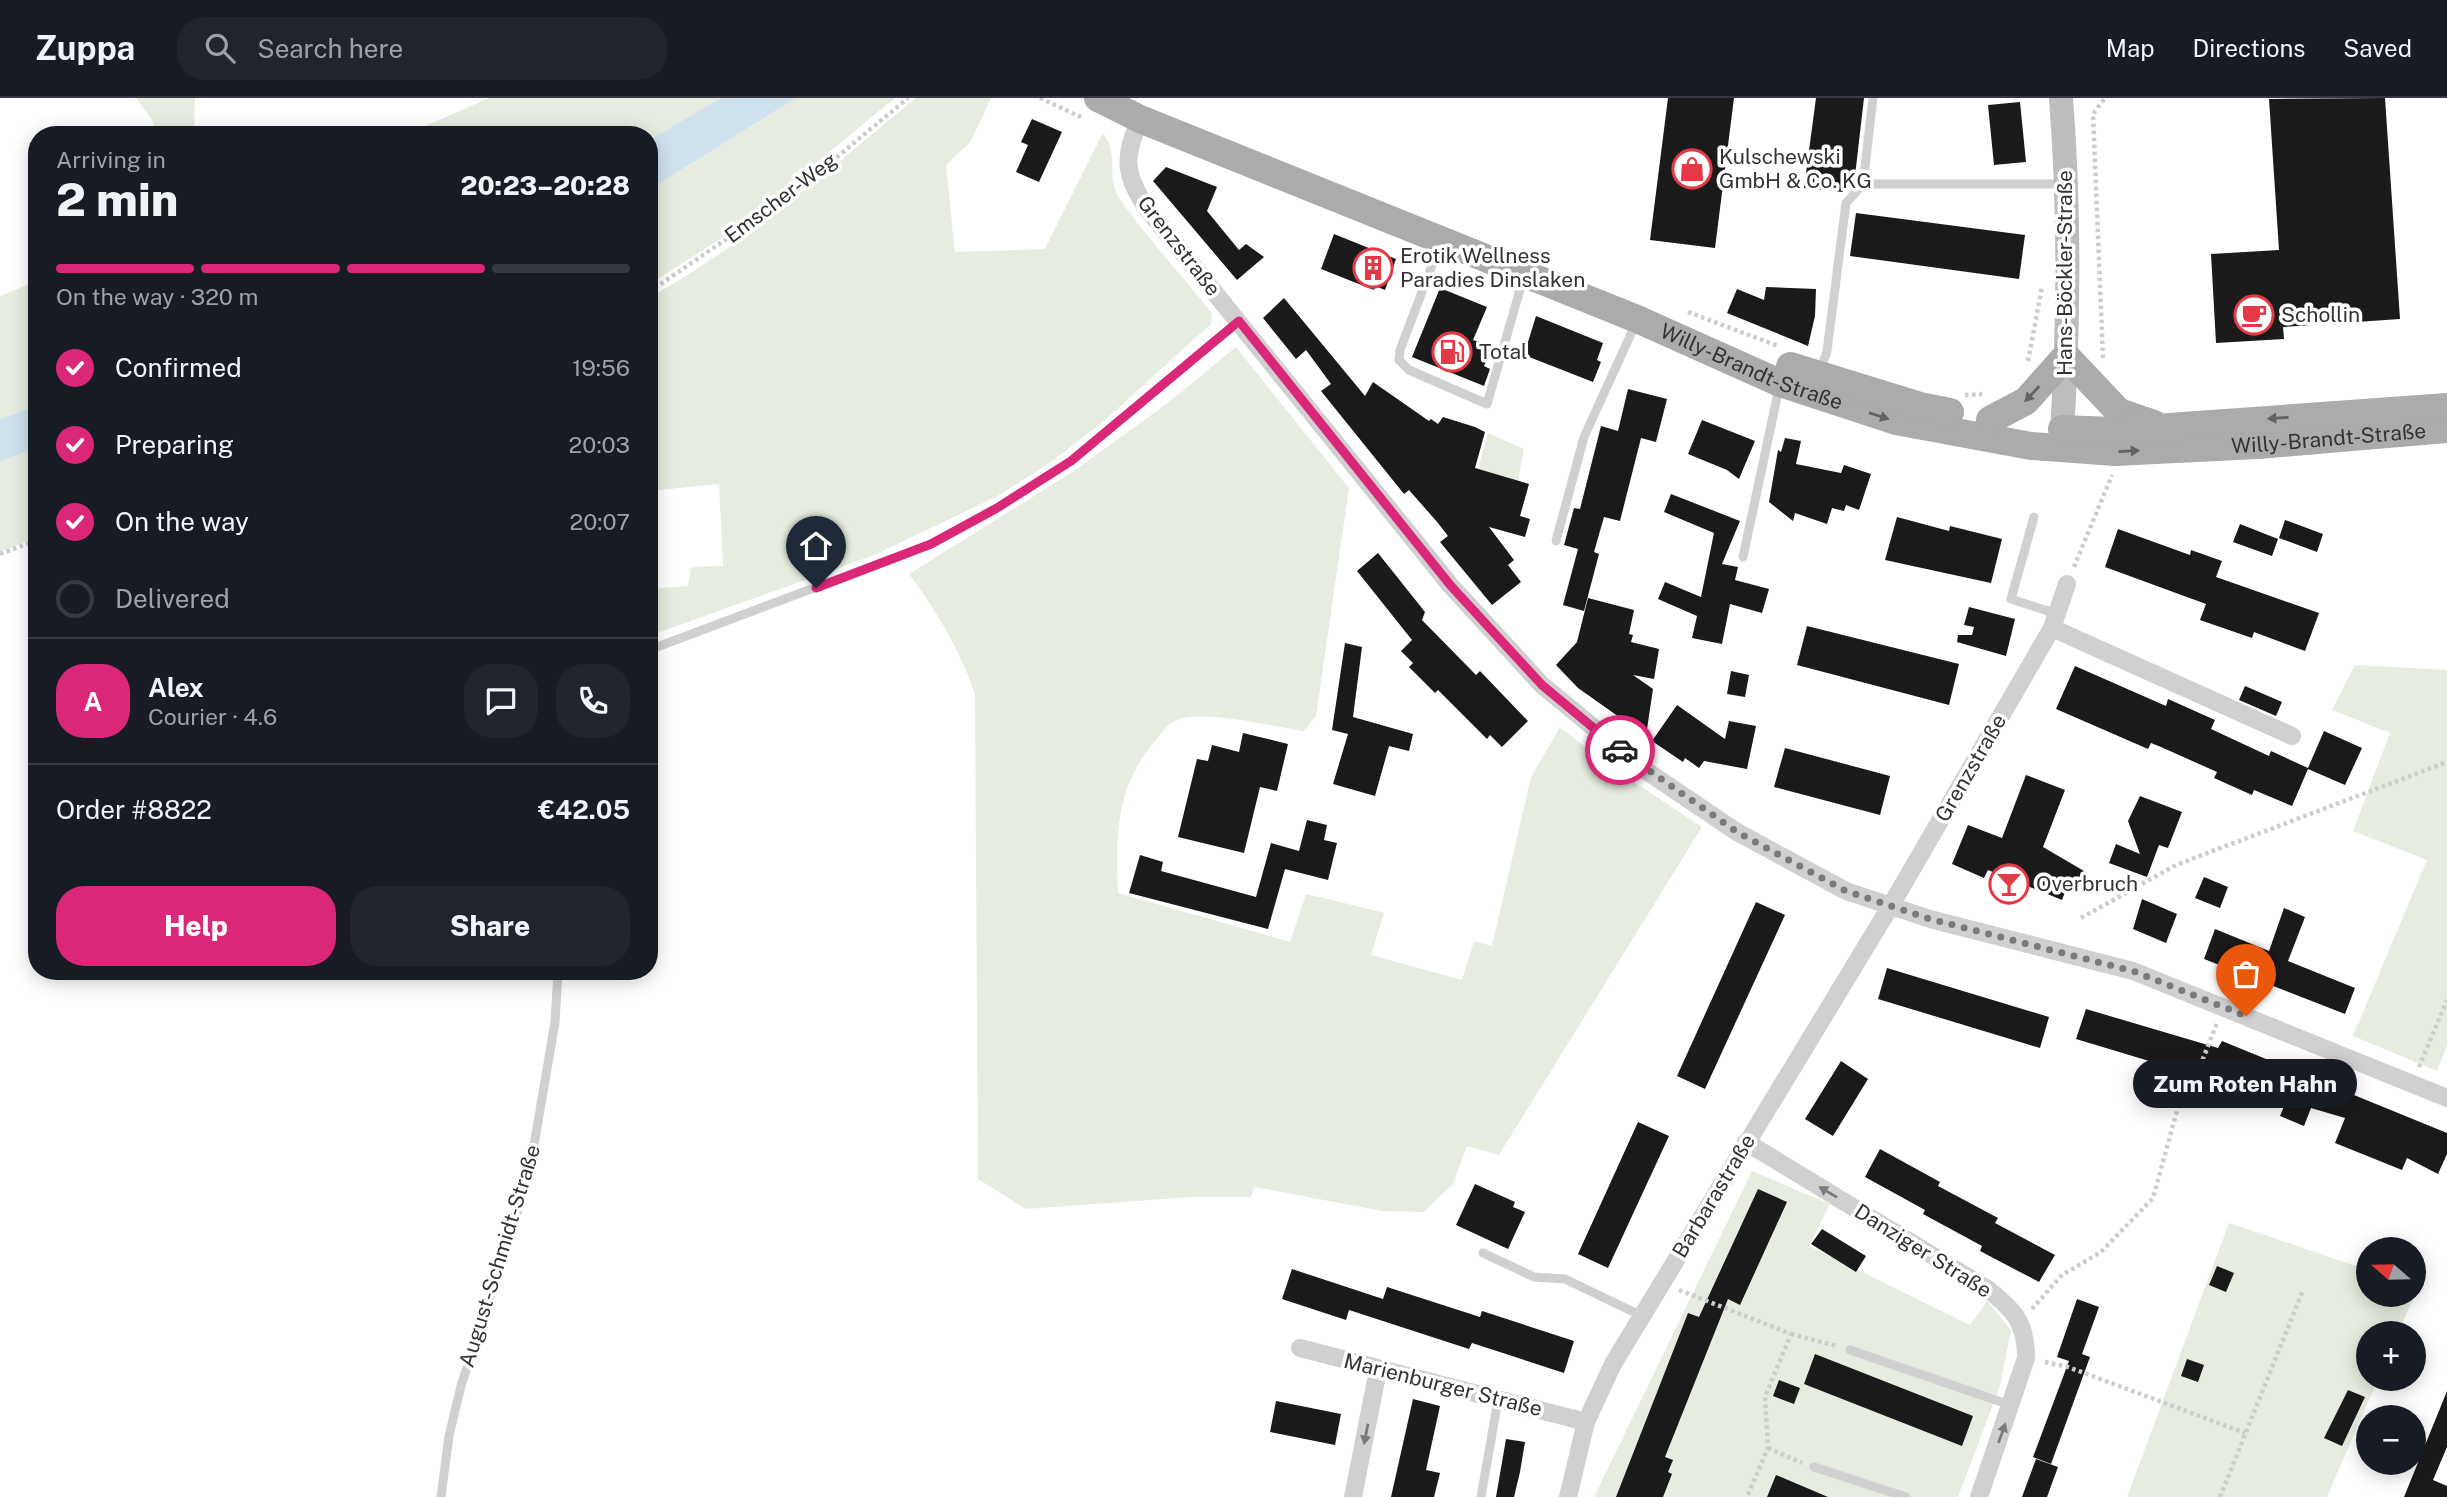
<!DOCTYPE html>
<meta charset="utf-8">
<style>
body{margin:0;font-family:"Public Sans",sans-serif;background:#20242c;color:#f1f3f6;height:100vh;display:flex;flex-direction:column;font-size:26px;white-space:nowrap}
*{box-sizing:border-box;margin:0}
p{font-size:23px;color:#9ea1a6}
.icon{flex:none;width:38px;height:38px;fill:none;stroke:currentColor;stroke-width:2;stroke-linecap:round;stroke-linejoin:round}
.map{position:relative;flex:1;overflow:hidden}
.side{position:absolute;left:28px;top:28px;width:630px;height:854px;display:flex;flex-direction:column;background:#171b24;border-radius:28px;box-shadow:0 4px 18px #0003}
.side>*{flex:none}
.needle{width:46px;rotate:290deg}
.controls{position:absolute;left:2356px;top:1139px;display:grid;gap:14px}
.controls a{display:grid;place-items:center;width:70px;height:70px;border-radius:50%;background:#171b24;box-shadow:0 4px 18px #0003;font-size:35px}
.pin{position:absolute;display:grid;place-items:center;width:60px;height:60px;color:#fff;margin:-72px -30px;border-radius:50% 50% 50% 0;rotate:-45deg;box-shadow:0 0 7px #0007}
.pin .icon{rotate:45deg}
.courier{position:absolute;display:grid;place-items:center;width:70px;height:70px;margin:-35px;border:5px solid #db2777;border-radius:50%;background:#fff;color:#222;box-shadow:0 2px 9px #0007}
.bubble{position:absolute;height:49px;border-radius:24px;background:#171b24;box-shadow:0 4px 18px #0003;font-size:23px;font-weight:800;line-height:49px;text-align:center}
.head em{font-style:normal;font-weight:800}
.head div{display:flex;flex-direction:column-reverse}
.head{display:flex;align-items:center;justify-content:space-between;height:119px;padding:0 28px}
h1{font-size:46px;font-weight:800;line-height:52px}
.bar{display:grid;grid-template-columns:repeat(4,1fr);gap:10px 7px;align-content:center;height:84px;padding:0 28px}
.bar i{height:9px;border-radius:5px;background:#363941}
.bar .current{background:#db2777}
.bar p{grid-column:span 4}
.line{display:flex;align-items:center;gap:18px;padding:0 28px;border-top:2px solid #363941}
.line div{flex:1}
.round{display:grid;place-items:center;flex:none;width:74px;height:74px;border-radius:28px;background:#20242c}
ol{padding:0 28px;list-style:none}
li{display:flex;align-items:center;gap:21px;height:77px}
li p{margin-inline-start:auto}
li .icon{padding:7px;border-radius:50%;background:#db2777;color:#fff;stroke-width:4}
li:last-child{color:#9ea1a6}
li i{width:38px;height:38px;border:4px solid #363941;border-radius:50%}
.action{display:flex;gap:14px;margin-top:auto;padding:14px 28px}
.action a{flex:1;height:80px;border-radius:28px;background:#db2777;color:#fff;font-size:28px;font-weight:800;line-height:80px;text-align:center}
.action a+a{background:#20242c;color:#f1f3f6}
header{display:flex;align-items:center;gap:42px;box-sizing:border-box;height:98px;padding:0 35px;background:#171b24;border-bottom:2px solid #363941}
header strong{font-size:33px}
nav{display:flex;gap:38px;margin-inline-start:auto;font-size:24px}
.search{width:490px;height:63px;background:#20242c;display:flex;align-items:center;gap:18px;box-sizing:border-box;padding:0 24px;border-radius:28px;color:#9ea1a6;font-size:26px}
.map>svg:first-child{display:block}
.green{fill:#e6ecdf}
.water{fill:#cfe2ee}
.building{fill:#1a1a1a}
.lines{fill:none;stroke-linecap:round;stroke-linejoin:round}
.path{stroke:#cdcdcd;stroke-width:4.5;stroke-dasharray:3.5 3.5;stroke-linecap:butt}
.service{stroke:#d0d0d0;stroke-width:9}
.minor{stroke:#d0d0d0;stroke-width:18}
.secondary{stroke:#bdbdbd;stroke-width:24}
.primary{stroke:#ababab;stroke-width:28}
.oneway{fill:#636363}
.oneway2{fill:#7a7a7a}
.done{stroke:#7a7a7a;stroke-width:7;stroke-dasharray:0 12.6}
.route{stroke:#db2777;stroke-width:9}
.labels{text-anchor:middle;stroke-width:7;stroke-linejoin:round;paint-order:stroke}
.poi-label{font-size:21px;fill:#333;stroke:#fff;text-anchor:start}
.street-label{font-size:21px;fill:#333;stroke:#fff}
</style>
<header>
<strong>Zuppa</strong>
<div class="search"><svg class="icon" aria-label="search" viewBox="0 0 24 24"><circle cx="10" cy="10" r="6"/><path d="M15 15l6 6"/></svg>Search here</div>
<nav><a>Map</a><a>Directions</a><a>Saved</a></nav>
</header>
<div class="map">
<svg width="2447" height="1399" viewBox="0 0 2447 1399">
<rect width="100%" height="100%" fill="#fff"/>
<path class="green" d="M136 0H195L194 37H156L152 22Z
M489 0H721L649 42V37H405Z
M796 0H895L734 132 649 187V92Z
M916 0H991L971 43 946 67 955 154 1045 151 1103 35C1119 54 1106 80 1120 101 1147 141 1182 177 1212 215L1211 226 1104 323 1051 364 996 399 872 458 649 538V491L688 488 691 469 723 468 719 386 649 393V200C747 145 830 70 916 0Z
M37 183V307L0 321V198Z
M1236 249 1349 390 1316 618 1304 633C1276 629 1202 611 1177 622 1168 625 1160 637 1154 644 1115 692 1116 736 1118 795L1290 844 1306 796 1373 812 1384 815 1371 857 1462 882 1474 843 1492 848 1531 679 1560 629 1604 664 1702 729 1499 1057 1467 1048 1453 1086 1424 1114 1383 1113 1254 1089 1251 1099H1191L1026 1111 978 1081 975 596C960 552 937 513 909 476L1074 373 1165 307Z
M1488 335 1524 351 1518 383 1478 371Z
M37 349V439L0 454V364Z
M2355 567 2447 572V948L2437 973 2353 938 2427 762 2353 733 2390 635 2332 612Z
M1752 1073 1830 1106 1809 1148 1970 1227 1987 1203 2011 1232 2000 1288 1958 1399H1594Z
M2229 1125 2368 1172V1197H2413V1188L2418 1189 2398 1235 2368 1236V1281H2378L2327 1399H2127Z"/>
<path class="water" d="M721 0H796L649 92V42Z
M37 307V349L0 364V321Z"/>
<path class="building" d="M1668 0H1734L1715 150 1650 142Z
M1816 0H1864L1855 78 1845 76 1843 94 1804 90Z
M2385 0 2400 221 2283 229 2284 241 2216 245 2211 156 2279 152 2269 1Z
M2020 4 2026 64 1994 67 1988 7Z
M1032 21 1062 34 1039 84 1016 74 1028 47 1021 44Z
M1166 69 1217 89 1207 113 1239 152 1246 146 1264 159 1237 182 1153 83Z
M1856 115 2025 137 2019 181 1850 158Z
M1334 136 1396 161 1385 192 1375 188 1374 192 1321 171Z
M1766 189 1816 191 1815 218 1808 248 1727 215 1737 191 1764 202Z
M1440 190 1487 209 1473 242 1492 249 1484 268 1490 271 1484 288 1412 259Z
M1284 200 1365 298 1373 284 1429 323 1431 321 1438 326 1443 319 1475 329 1485 334 1475 370 1529 386 1520 418 1530 421 1525 439 1489 429 1514 462 1508 467 1521 484 1492 507 1440 444 1448 438 1438 425 1409 392 1404 396 1321 293 1331 286 1306 252 1296 261 1263 220Z
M1536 218 1603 245 1597 262 1601 264 1593 284 1524 257Z
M1628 291 1667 301 1656 344 1641 340 1620 423 1604 419 1594 454 1599 456 1584 513 1563 507 1578 451 1564 447 1574 410 1580 411 1601 328 1618 333Z
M1702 322 1755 343 1739 381 1727 372 1688 356Z
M1785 340 1801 343 1796 366 1841 375 1844 367 1871 376 1859 412 1846 407 1844 413 1832 410 1827 426 1795 415 1793 423 1769 404 1778 352 1781 354Z
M1671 396 1740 423 1722 466 1738 469 1735 482 1769 491 1762 515 1730 506 1722 546 1692 540 1697 518 1658 501 1665 484 1701 499 1714 435 1664 414Z
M1897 419 1949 433 1950 428 2002 441 1991 485 1885 462Z
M2285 422 2323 436 2317 454 2279 440Z
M2240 426 2278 441 2272 458 2233 444Z
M2118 431 2190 457 2191 452 2222 463 2216 479 2319 515 2305 553 2254 534 2252 540 2200 522 2206 506 2105 469Z
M1378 455 1425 514 1422 522 1476 577 1480 573 1528 623 1502 649 1490 637 1487 641 1438 592 1435 595 1409 569 1413 565 1401 553 1412 542 1357 473Z
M1588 500 1634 512 1629 536 1633 537 1631 544 1659 551 1654 581 1633 577 1653 591 1646 638 1578 590 1556 567 1577 544Z
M1969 509 2015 521 2006 558 1957 544 1958 537H1972L1974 529 1964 527Z
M1807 528 1959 566 1949 607 1797 567Z
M1345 545 1362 549 1353 619 1413 636 1409 653 1389 648 1375 698 1333 686 1348 636 1332 632Z
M2075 568 2166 608 2168 601 2215 622 2211 631 2269 658 2271 653 2308 670 2324 633 2362 650 2345 687 2308 671 2292 708 2254 692 2252 697 2214 680 2217 674 2161 649 2151 645 2148 651 2056 611Z
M1731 573 1749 577 1745 599 1727 596Z
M2245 588 2282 604 2276 618 2239 602Z
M1677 607 1725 641 1729 623 1756 628 1747 671 1704 663 1699 670 1685 660 1683 664 1652 643Z
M1243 635 1288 646 1277 693 1260 689 1244 755 1178 739 1197 661 1208 663 1212 647 1239 654Z
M1785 650 1890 678 1880 717 1774 689Z
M2026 677 2065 692 2043 749 2084 773 2076 792 2067 789 2062 802 1988 772 1984 780 1952 766 1968 727 2002 740Z
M2140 698 2182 714 2168 750 2159 747 2147 779 2109 765 2116 746 2140 756 2128 723Z
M1307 722 1327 727 1324 742 1337 745 1328 782 1285 771 1268 831 1129 795 1140 757 1163 764 1161 773 1256 799 1271 745 1299 753Z
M2204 779 2228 789 2220 810 2195 800Z
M2142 801 2177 816 2166 845 2133 831Z
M1756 804 1785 817 1705 991 1677 978Z
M2284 810 2305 819 2288 863 2355 890 2345 916 2204 861 2215 831 2269 853Z
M1887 870 2049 919 2040 950 1878 901Z
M2086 911 2218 950 2222 943 2447 1035V1056L2438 1076 2407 1060 2402 1072 2335 1045 2345 1020 2311 1010 2304 1028 2280 1018 2287 1001 2244 984 2237 1004 2206 991 2209 981 2076 941Z
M1841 963 1868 981 1833 1038 1805 1021Z
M1638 1024 1669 1038 1608 1170 1578 1156Z
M1880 1051 1940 1084 1938 1088 1998 1120 1995 1125 2055 1157 2039 1184 1980 1153 1982 1148 1923 1116 1925 1112 1865 1079Z
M1475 1086 1515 1104 1513 1109 1525 1114 1508 1151 1456 1127Z
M1758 1091 1787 1104 1740 1207 1728 1201 1665 1359 1673 1362 1668 1374 1672 1376 1663 1399H1616L1688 1215 1699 1219Z
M1822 1131 1866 1158 1856 1174 1811 1146Z
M2217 1168 2234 1175 2226 1194 2209 1187Z
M1292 1171 1383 1201 1387 1189 1480 1219 1482 1213 1574 1243 1564 1275 1472 1245 1469 1251 1349 1212 1346 1222 1282 1201Z
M2077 1201 2099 1209 2082 1256 2090 1259 2051 1366 2033 1359 2069 1263 2057 1259Z
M1815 1256 1973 1318 1962 1348 1804 1286Z
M2187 1261 2204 1267 2198 1284 2181 1278Z
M1779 1282 1800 1290 1794 1306 1773 1298Z
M2348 1292 2365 1299 2342 1348 2324 1340Z
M2447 1293V1349L2433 1382 2447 1388V1399H2404Z
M1413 1301 1440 1308 1426 1372 1440 1375 1434 1399H1391Z
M1276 1303 1341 1316 1335 1347 1270 1334Z
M1506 1341 1525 1344 1520 1374 1514 1399H1496Z
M2036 1361 2058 1369 2047 1399H2022Z
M1776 1377 1828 1399H1767Z"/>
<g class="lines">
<path class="path" d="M1040 0 1081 19
M649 194 795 94 908 0
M1688 214 1778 248
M2103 260 2093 16 2105 0
M2028 263 2042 189
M1965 297 1984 296
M0 456 37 442
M2074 469 2112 377
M2081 820 2176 767 2447 664
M2419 969 2447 902
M1679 1192 1791 1236 1765 1299 1768 1350 1747 1399
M2032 1211 2062 1177 2101 1154 2153 1100 2184 987 2197 976 2217 925
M1791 1236 1837 1248
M2045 1264 2068 1269 2245 1335
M1768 1350 1802 1365
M2220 1399 2303 1192"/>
<path class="service" d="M1863 86H2064
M1441 144 1400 252 1399 262 1409 272 1487 306 1524 178
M1820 274 1827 253 1846 105 1863 86 1873 0
M2034 419 2011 501 2057 516
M1556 443 1584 339 1636 225
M1743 459 1779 290
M649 552 931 446 997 410 1071 363 1239 223
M1483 1155 1534 1179 1565 1181 1642 1218
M1850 1252 2010 1307
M1814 1369 1906 1399
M441 1399 449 1338 461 1288 529 1077 555 924 558 873
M1481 1399 1498 1302"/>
<path class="minor" d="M1140 21C1123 61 1124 76 1148 112L1451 488 1542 587 1645 672 1737 734 1846 793 1930 821 2133 873 2447 1000
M2052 530 2292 638
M1746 1044 1989 1192C2015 1214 2026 1224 2026 1260L1979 1399
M1300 1250 1586 1324
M1353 1399 1378 1272
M1568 1399 1586 1324 1613 1266 1890 809 2052 530 2067 486"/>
<path class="secondary" d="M2061 0C2070 116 2069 233 2061 349"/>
<g class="primary">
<path id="s1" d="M1098 0 1140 21 1637 221 1780 285 1896 323 2031 348 2115 354 2258 347 2447 331"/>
<path d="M1790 268 1920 308 1950 314"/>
<path d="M1990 322 2026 303 2066 258 2119 314 2154 326"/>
<path d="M2062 331 2113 333 2447 309"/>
</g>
</g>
<defs><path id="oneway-solid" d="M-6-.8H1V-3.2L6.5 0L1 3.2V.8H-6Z" transform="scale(1.75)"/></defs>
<g class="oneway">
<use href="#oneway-solid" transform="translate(2032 296) rotate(133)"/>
<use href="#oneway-solid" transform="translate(1879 318) rotate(18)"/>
<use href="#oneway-solid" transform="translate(2278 320) rotate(176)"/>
<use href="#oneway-solid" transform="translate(2129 353) rotate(-3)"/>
</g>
<g class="oneway2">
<use href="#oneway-solid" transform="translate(1828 1094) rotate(-149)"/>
<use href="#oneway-solid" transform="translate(2002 1335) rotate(-70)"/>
<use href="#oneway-solid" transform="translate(1366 1336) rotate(101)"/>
</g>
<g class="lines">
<path class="done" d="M1620 652 1737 734 1846 793 1930 821 2133 873 2246 918"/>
<path class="route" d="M816 490 931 446 997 410 1071 363 1239 223 1451 488 1542 587 1620 652"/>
</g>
<defs>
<g id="shop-ring" transform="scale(2.0125)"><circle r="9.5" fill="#fff" stroke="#e63946" stroke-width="1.5"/><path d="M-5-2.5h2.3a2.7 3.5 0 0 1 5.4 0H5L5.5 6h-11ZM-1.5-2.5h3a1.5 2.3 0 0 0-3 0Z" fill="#e63946"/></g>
<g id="building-ring" transform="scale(2.0125)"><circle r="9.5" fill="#fff" stroke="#e63946" stroke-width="1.5"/><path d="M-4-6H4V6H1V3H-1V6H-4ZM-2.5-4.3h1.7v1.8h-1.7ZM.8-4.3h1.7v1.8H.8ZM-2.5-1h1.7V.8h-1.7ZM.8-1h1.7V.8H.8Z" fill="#e63946"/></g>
<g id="cafe-ring" transform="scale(2.0125)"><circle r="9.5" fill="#fff" stroke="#e63946" stroke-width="1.5"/><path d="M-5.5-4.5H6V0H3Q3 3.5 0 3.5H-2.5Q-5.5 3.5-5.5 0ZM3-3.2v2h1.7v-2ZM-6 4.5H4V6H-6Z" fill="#e63946"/></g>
<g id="fuel-ring" transform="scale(2.0125)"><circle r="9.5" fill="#fff" stroke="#e63946" stroke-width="1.5"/><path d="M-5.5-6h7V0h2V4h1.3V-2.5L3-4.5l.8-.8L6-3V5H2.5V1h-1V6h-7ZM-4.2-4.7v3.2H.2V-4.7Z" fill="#e63946"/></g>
<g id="bar-ring" transform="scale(2.0125)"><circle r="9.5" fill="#fff" stroke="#e63946" stroke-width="1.5"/><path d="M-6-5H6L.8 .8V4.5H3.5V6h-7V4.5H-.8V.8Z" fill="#e63946"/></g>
</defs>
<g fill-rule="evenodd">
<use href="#shop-ring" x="1692" y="71"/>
<use href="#building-ring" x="1373" y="170"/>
<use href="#cafe-ring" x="2254" y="217"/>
<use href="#fuel-ring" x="1452" y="254"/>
<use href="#bar-ring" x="2009" y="786"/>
</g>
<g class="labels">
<g class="poi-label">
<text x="1719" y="66">Kulschewski<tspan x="1719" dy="24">GmbH &amp; Co. KG</tspan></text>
<text x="1400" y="165">Erotik Wellness<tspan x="1400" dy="24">Paradies Dinslaken</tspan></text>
<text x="2281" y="224">Schollin</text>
<text x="1479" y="261">Total</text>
<text x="2036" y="793">Overbruch</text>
</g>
<g class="street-label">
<text transform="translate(781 100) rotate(-37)" y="7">Emscher-Weg</text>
<text transform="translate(1179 148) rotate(52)" y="7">Grenzstraße</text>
<text transform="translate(2065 175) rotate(-90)" y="7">Hans-Böckler-Straße</text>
<text dy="7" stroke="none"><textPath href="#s1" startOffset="707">Willy-Brandt-Straße</textPath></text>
<text dy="7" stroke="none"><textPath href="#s1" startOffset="1297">Willy-Brandt-Straße</textPath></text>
<text transform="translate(1971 670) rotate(-60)" y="7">Grenzstraße</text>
<text transform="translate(1714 1098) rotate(-59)" y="7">Barbarastraße</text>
<text transform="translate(1923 1153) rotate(32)" y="7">Danziger Straße</text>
<text transform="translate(500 1158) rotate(-73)" y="7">August-Schmidt-Straße</text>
<text transform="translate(1443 1287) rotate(14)" y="7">Marienburger Straße</text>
</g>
</g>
</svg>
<div class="controls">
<a><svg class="needle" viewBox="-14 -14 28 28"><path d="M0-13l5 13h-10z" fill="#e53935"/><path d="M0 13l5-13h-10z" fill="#9ea1a6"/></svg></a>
<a>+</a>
<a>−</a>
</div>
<div class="pin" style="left:2246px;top:918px;background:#ea580c"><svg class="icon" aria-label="bag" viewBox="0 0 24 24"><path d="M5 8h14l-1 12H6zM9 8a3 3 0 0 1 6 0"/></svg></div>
<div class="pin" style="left:816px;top:490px;background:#1f2937"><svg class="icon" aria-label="home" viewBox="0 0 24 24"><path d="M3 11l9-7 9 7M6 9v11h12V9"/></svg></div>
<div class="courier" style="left:1620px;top:652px"><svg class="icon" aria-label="car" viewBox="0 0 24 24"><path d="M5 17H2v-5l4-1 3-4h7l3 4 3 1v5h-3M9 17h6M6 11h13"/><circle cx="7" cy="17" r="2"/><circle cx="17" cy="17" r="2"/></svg></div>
<div class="bubble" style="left:2133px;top:961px;width:224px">Zum Roten Hahn</div>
<section class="side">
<div class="head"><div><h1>2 min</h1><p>Arriving in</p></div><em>20:23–20:28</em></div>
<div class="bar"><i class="current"></i><i class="current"></i><i class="current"></i><i></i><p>On the way · 320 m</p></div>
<ol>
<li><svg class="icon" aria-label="check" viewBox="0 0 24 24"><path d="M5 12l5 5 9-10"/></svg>Confirmed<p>19:56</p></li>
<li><svg class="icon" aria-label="check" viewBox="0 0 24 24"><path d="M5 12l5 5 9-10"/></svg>Preparing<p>20:03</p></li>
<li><svg class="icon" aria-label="check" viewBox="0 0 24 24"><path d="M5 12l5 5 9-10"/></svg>On the way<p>20:07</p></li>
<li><i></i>Delivered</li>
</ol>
<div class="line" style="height:126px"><b class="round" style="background:#db2777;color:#fff">A</b><div><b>Alex</b><p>Courier · 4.6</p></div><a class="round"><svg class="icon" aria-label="chat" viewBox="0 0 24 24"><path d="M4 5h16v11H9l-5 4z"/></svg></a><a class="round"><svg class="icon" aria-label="phone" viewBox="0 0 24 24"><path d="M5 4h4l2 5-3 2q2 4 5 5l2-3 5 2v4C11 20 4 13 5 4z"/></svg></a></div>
<div class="line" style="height:91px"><div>Order #8822</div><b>€42.05</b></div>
<div class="action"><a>Help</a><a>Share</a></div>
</section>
</div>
